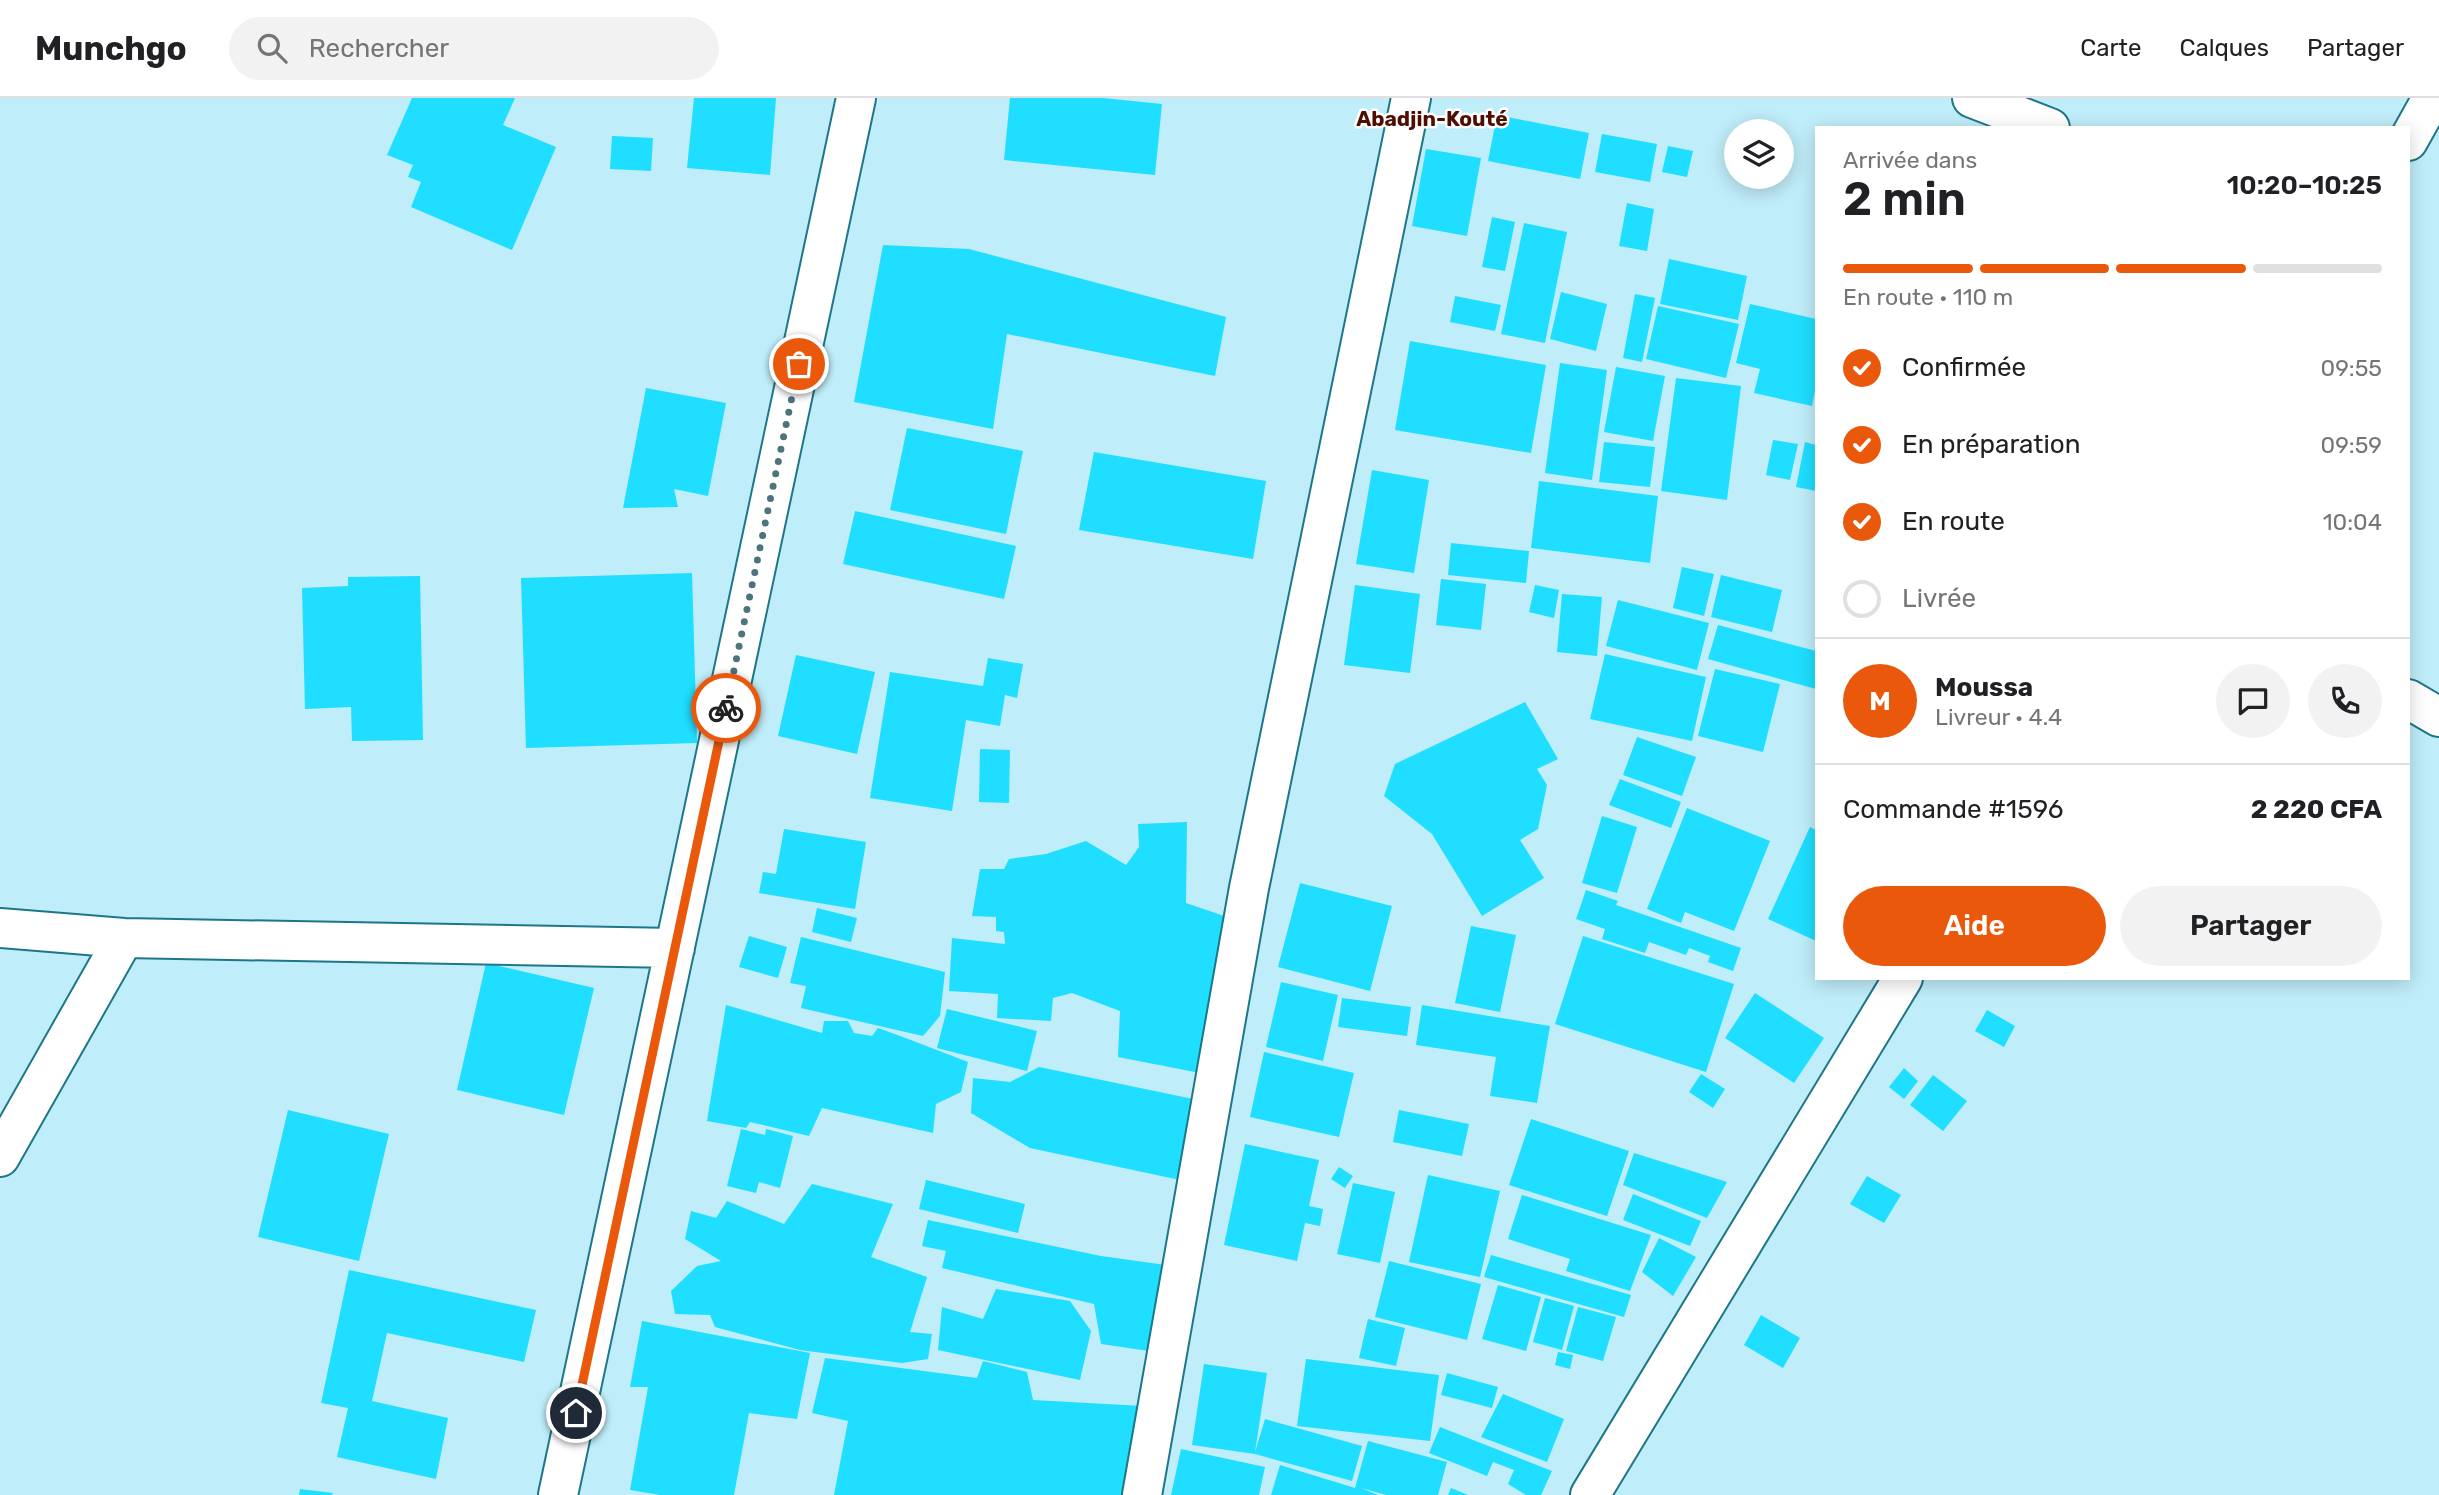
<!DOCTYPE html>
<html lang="fr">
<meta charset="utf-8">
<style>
body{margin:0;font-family:Rubik,sans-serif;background:#f2f2f2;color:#202124;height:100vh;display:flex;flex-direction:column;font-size:26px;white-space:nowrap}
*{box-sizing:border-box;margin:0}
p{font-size:23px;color:#757577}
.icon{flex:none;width:38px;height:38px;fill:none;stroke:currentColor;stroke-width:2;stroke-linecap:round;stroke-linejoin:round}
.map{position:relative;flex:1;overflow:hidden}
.side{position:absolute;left:1815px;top:28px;width:595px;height:854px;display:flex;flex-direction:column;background:#fff;border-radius:0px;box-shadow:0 4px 18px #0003}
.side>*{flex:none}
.tools{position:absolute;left:1724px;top:21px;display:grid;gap:14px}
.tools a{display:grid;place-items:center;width:70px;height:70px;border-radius:50%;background:#fff;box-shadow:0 4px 18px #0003;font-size:35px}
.pin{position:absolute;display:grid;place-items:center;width:60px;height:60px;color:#fff;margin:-30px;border:4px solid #fff;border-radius:50%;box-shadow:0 2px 7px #0007}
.courier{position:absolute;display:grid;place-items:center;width:70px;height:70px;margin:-35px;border:5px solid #ea580c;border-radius:50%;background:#fff;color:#222;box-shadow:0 2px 9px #0007}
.head em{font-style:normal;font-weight:600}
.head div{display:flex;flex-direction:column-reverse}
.head{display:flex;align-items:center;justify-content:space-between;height:119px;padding:0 28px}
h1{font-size:46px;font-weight:600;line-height:52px}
.bar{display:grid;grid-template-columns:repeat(4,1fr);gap:10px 7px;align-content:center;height:84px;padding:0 28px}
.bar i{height:9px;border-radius:5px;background:#e0e0e0}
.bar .on{background:#ea580c}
.bar p{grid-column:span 4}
.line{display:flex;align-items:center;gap:18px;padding:0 28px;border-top:2px solid #e0e0e0}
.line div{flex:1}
.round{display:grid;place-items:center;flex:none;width:74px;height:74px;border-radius:37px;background:#f2f2f2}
ol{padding:0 28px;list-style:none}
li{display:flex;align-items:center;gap:21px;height:77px}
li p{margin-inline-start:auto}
li .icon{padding:7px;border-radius:50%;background:#ea580c;color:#fff;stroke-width:4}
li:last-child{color:#757577}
li i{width:38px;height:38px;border:4px solid #e0e0e0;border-radius:50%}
.cta{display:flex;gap:14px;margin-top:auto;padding:14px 28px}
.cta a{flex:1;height:80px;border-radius:42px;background:#ea580c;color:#fff;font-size:28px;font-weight:600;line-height:80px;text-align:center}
.cta a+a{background:#f2f2f2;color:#202124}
header{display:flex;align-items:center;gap:42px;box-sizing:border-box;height:98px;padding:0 35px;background:#fff;border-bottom:2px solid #e0e0e0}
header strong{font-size:33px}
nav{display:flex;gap:38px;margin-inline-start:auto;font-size:24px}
.search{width:490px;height:63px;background:#f2f2f2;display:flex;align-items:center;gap:18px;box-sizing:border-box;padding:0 24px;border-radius:38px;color:#757577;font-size:26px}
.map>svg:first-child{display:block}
.building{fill:#1fdeff}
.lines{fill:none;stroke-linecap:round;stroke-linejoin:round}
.minor-casing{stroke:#1d7788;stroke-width:42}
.tertiary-casing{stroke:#1d7788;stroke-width:42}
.minor{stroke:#fff;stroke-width:38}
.tertiary{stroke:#fff;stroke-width:38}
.done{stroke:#4d747d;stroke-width:7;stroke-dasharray:0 12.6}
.route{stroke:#ea580c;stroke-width:9}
.labels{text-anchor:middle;stroke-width:5;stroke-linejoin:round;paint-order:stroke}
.quarter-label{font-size:21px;font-weight:bold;fill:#500d01;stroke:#fff}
</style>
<header>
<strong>Munchgo</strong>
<div class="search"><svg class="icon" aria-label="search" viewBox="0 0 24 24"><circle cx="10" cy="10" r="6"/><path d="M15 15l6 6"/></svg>Rechercher</div>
<nav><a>Carte</a><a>Calques</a><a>Partager</a></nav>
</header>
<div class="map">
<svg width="2439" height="1397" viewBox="0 0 2439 1397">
<rect width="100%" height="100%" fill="#bfedf9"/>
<path class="building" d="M412 0H515L503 27 556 49 512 152 411 109 421 84 408 79 413 67 387 57Z
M694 0H776L770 77 687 70Z
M1010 0H1103L1162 6 1155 77 1004 62Z
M1497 17 1589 35 1580 81 1488 63Z
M1602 36 1657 46 1650 84 1595 74Z
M612 38 653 40 651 73 610 71Z
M1668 48 1693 53 1687 79 1662 74Z
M1426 51 1481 60 1467 138 1412 128Z
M1627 105 1654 111 1647 153 1619 148Z
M1492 119 1515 124 1505 173 1482 169Z
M1524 125 1567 134 1545 245 1501 236Z
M883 147 969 151 1226 219 1215 278 1007 236 993 331 854 304Z
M1669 161 1747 178 1738 222 1660 206Z
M1561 194 1607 206 1596 253 1550 241Z
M1635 196 1655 200 1642 264 1623 260Z
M1455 198 1501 207 1495 233 1450 224Z
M1750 206 1816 221V288L1812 308 1754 295 1760 271 1736 265Z
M1658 208 1739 226 1726 280 1646 261Z
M1410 243 1546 267 1531 355 1395 332Z
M1560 265 1607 272 1592 382 1545 375Z
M1616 269 1665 278 1653 343 1604 334Z
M1676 280 1741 288 1727 402 1661 393Z
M646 290 726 305 708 398 674 391 678 409 623 410Z
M907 330 1023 353 1006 436 890 412Z
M1773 342 1798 346 1790 382 1766 377Z
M1604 344 1655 349 1650 389 1599 384Z
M1805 344 1816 347V393L1796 389Z
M1094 354 1266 383 1253 461 1079 432Z
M1372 372 1429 382 1414 475 1356 466Z
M1539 383 1658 398 1650 465 1531 450Z
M855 413 1016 448 1004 501 843 466Z
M1451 445 1529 453 1526 485 1448 477Z
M1682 469 1714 476 1704 518 1673 510Z
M692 475 697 645 526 650 521 480Z
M1721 477 1782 492 1772 534 1711 519Z
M420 478 423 642 352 643 351 609 305 611 302 490 348 488V479Z
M1441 481 1486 486 1481 532 1436 527Z
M1355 487 1420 496 1410 575 1344 567Z
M1535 487 1559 492 1554 520 1529 514Z
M1562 496 1602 499 1597 558 1557 554Z
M1618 502 1709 525 1697 572 1606 548Z
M1718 527 1816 553V591L1708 561Z
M1605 556 1706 579 1692 643 1590 621Z
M796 557 875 574 857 656 778 638Z
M988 560 1023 566 1017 600 1005 597 1000 628 966 622 952 713 870 700 890 574 983 588Z
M1715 571 1780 586 1763 654 1698 638Z
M1525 604 1558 661 1537 671 1547 687 1538 731 1520 742 1544 780 1482 818 1432 736 1384 698 1395 666Z
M1637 639 1696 659 1682 698 1623 677Z
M980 651 1010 652 1009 705 979 704Z
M1620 681 1681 704 1671 730 1609 707Z
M1687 710 1770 743 1734 833 1685 814 1681 825 1647 811Z
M1602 718 1637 729 1617 795 1582 785Z
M1187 724 1186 805 1233 821 1200 975 1118 959 1120 913 1072 895 1053 900 1051 923 997 920 998 896 949 893 952 840 1005 846 1004 834 996 833V819L972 818 980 771H1004L1009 761 1046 756 1086 743 1126 767 1139 749 1138 726Z
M1810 729 1816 732V843L1768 821Z
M784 731 866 744 855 811 759 795 763 774 776 776Z
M1300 785 1392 808 1370 893 1278 869Z
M1586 792 1618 803 1616 807 1741 850 1733 873 1708 864 1710 858 1689 850 1686 857 1649 844 1645 855 1602 841 1605 831 1576 821Z
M817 810 857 820 851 844 812 834Z
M1471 828 1516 837 1500 914 1455 905Z
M749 838 787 849 778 880 739 869Z
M1583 838 1734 886 1706 974 1555 926Z
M801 839 945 874 940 918 923 938 801 910 806 888 790 885Z
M486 865 594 890 564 1017 457 992Z
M1281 884 1338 897 1323 963 1266 949Z
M1755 895 1824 940 1794 985 1725 940Z
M1342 900 1411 909 1407 938 1338 929Z
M726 907 822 935 824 923H848L854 935 872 938 878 930 903 939 968 964 961 994 936 1006 933 1035 822 1010 809 1038 750 1024 746 1030 707 1023Z
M1422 907 1550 928 1537 1005 1490 998 1496 959 1416 947Z
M947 911 1037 933 1027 973 937 950Z
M1987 912 2015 928 2004 949 1975 933Z
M1264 954 1354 975 1339 1039 1250 1019Z
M1039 969 1198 1002 1180 1082 1030 1050 971 1015 973 980 1010 984Z
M1904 970 1918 983 1904 1001 1889 989Z
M1701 976 1725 991 1713 1010 1689 994Z
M1933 977 1967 1003 1943 1033 1910 1007Z
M288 1012 389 1036 359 1163 258 1139Z
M1399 1012 1469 1026 1462 1058 1393 1044Z
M1531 1021 1629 1053 1607 1118 1509 1087Z
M741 1031 765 1037 766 1031 793 1038 780 1090 759 1084 756 1095 727 1088Z
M1245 1046 1319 1062 1309 1108 1323 1111 1320 1128 1305 1125 1297 1163 1224 1147Z
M1634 1055 1727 1084 1707 1120 1623 1087Z
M1339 1069 1353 1078 1345 1090 1331 1081Z
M1428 1077 1500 1093 1480 1179 1409 1164Z
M1867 1078 1901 1097 1884 1125 1850 1106Z
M926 1082 1025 1106 1018 1135 919 1111Z
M1353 1085 1395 1094 1380 1165 1337 1156Z
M812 1086 893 1106 871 1159 927 1179 910 1234 932 1236 928 1261 902 1265 800 1252 715 1229 710 1217 675 1216 671 1193 697 1168 721 1163 685 1141 691 1113 716 1120 727 1103 784 1126Z
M1633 1096 1701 1123 1690 1148 1623 1122Z
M1522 1097 1651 1137 1630 1193 1566 1173 1570 1161 1508 1141Z
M928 1122 1101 1158 1166 1167 1156 1254 1101 1246 1094 1206 942 1170 946 1153 922 1148Z
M1659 1140 1696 1159 1673 1198 1642 1174Z
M1491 1157 1631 1197 1624 1219 1484 1179Z
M1389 1163 1481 1186 1467 1242 1375 1219Z
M349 1172 536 1212 524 1264 387 1235 372 1303 448 1320 436 1381 337 1359 348 1310 321 1305Z
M1498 1187 1541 1199 1526 1253 1482 1241Z
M996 1191 1070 1203 1091 1233 1080 1282 938 1252 942 1209 983 1221Z
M1545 1200 1574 1208 1562 1252 1533 1244Z
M1578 1209 1616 1219 1603 1263 1566 1253Z
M1761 1217 1800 1240 1783 1270 1744 1247Z
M1368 1221 1405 1230 1396 1268 1359 1260Z
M642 1223 810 1255 797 1321 749 1315 734 1397H660L630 1392 648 1289H630Z
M1558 1254 1573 1257 1570 1271 1555 1267Z
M825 1260 977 1280 983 1263 1027 1274 1033 1302 1143 1308 1128 1397H834L848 1323 812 1315Z
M1306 1261 1439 1277 1430 1343 1297 1328Z
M1204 1266 1267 1275 1255 1354 1265 1321 1362 1348 1352 1383 1255 1356 1192 1347Z
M1447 1275 1498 1289 1492 1310 1441 1297Z
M1503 1296 1564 1321 1547 1364 1481 1339Z
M1440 1329 1552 1373 1541 1397H1526L1508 1386 1514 1372 1493 1364 1487 1378 1429 1355Z
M1368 1343 1447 1364 1438 1397H1386L1361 1390 1378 1397H1271L1280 1367 1355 1390Z
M1181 1351 1265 1369 1259 1397H1171Z
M1451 1390 1468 1397H1448Z
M300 1391 333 1395 332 1397H299Z"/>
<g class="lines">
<g class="minor-casing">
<path id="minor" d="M1972 0 2050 30
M2408 601 2439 619
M0 830 124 840 675 850
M0 1059 124 840
M558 1397 856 0
M1142 1397 1249 790 1411 0"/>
</g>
<g class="tertiary-casing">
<path id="tertiary" d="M2408 43 2432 0
M1590 1397 1903 880"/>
</g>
<use href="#minor" class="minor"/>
<use href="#tertiary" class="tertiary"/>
</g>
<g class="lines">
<path class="done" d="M726 610 799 266"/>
<path class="route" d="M576 1315 726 610"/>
</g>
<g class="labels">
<g class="quarter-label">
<text x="1432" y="28">Abadjin-Kouté</text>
</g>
</g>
</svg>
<div class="tools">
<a><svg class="icon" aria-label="layers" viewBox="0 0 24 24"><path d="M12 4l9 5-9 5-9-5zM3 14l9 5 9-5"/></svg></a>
</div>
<div class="pin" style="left:799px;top:266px;background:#ea580c"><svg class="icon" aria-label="bag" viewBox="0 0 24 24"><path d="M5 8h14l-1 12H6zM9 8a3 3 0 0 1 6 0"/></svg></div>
<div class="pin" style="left:576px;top:1315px;background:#1f2937"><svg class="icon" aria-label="home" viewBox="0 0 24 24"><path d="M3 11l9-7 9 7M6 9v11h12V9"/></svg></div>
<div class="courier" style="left:726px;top:610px"><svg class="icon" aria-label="bike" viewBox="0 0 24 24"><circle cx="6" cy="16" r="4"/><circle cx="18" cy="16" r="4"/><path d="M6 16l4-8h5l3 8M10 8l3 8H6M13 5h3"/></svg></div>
<section class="side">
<div class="head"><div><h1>2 min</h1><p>Arrivée dans</p></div><em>10:20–10:25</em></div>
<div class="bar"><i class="on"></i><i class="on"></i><i class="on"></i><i></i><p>En route · 110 m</p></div>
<ol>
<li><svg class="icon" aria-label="check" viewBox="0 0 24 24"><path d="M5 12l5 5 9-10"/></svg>Confirmée<p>09:55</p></li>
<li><svg class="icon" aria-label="check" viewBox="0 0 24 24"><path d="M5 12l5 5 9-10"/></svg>En préparation<p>09:59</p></li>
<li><svg class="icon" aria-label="check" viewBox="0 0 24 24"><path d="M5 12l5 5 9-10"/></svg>En route<p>10:04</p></li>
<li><i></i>Livrée</li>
</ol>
<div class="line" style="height:126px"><b class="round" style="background:#ea580c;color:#fff">M</b><div><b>Moussa</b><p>Livreur · 4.4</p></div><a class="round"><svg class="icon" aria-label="chat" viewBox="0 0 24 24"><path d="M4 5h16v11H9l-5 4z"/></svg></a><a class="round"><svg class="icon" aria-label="phone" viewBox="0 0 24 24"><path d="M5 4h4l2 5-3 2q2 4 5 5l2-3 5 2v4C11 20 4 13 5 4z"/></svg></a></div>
<div class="line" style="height:91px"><div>Commande #1596</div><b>2 220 CFA</b></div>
<div class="cta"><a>Aide</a><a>Partager</a></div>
</section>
</div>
